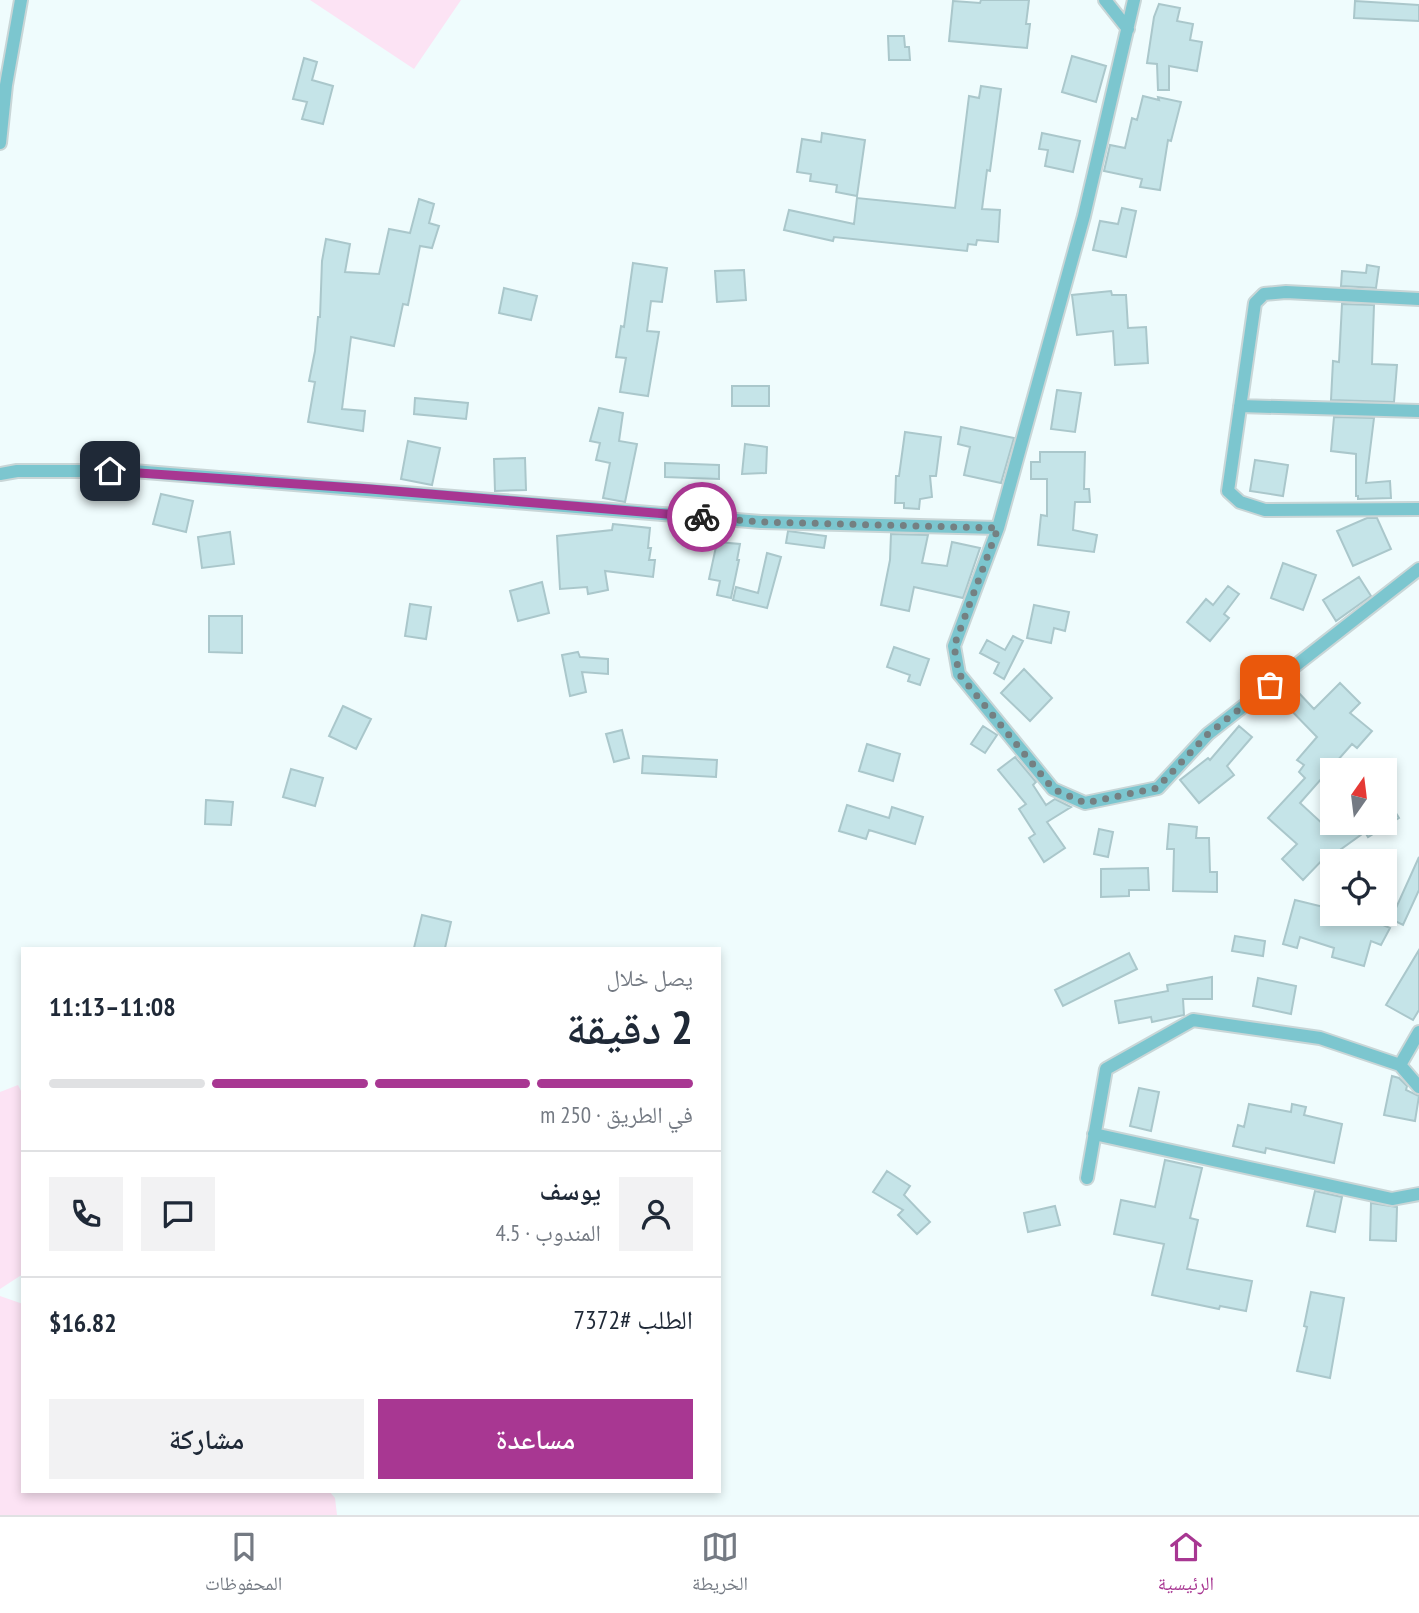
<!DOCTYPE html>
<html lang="ar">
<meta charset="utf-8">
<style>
body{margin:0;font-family:"PT Sans Narrow","Noto Naskh Arabic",sans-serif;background:#f2f2f3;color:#1f2937;direction:rtl;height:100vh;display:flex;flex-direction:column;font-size:26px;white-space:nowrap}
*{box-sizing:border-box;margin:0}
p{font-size:23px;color:#747a83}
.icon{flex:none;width:38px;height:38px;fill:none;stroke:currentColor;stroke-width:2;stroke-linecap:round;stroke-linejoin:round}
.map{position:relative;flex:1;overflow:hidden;direction:ltr}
.details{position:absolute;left:21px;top:947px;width:700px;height:546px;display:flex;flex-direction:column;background:#fff;border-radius:0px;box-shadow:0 4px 10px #0003;direction:rtl}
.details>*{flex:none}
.needle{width:46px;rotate:14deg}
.fabs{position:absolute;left:1320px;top:758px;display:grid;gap:14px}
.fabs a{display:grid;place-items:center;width:77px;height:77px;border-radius:0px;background:#fff;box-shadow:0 4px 10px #0003;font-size:35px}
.pin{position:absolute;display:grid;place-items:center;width:60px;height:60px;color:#fff;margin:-30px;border-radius:14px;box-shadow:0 4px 10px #0006}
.courier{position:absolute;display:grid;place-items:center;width:70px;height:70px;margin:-35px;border:5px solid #a83792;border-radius:50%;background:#fff;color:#222;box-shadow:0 2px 9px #0007}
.headline em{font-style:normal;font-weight:600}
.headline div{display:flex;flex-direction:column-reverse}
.headline{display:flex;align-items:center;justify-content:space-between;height:119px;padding:0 28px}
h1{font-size:46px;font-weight:600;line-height:52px}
.bar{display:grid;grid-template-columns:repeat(4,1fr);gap:10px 7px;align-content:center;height:84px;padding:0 28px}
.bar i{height:9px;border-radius:5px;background:#e0e1e3}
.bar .on{background:#a83792}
.bar p{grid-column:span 4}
.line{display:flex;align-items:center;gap:18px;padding:0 28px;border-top:2px solid #e0e1e3}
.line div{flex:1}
.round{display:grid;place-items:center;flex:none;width:74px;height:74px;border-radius:0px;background:#f2f2f3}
.button{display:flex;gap:14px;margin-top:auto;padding:14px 28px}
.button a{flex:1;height:80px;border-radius:0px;background:#a83792;color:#fff;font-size:28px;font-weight:600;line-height:80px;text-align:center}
.button a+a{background:#f2f2f3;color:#1f2937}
.tabs{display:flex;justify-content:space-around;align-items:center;height:98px;border-top:2px solid #e0e1e3;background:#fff;font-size:19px;color:#747a83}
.tabs a{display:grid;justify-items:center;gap:4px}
.tabs .on{color:#a83792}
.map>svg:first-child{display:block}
.green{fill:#fce3f4}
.building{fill:#c5e4e8;stroke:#aac7cb;stroke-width:2}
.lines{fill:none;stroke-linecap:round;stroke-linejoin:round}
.street-casing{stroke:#c9d6d7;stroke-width:16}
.street{stroke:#7cc6cf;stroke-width:12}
.done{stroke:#748082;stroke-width:7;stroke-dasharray:0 12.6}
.route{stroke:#a83792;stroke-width:9}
</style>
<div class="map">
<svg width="1419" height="1515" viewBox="0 0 1419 1515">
<rect width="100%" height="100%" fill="#effcfd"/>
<path class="green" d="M310 0H461L414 69Z
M18 1085 23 1095V1274L0 1289V1092Z
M0 1296 23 1304V1491H329L335 1498 337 1515H0Z"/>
<path class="building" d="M981 0H1029L1026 24H1030L1027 48 949 41 953 1 980 3Z
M1355 1 1419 5V21L1354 18Z
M1159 4 1180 8 1177 21 1193 24 1190 40 1202 42 1197 71 1169 66V90H1158L1157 64 1147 63 1154 17Z
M888 36H904L905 47H909L910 60H889Z
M1072 56 1106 66 1096 102 1062 92Z
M304 58 317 62 312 80 333 86 323 124 302 119 307 102 293 99Z
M981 86 1001 89 990 171 987 170 982 209 1000 210 998 242 977 240 976 245 968 244 967 251 834 237 833 241 784 230 789 210 854 224 857 198 955 208 969 96 979 98Z
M1143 96 1159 100 1158 97 1181 102 1171 141 1168 140 1160 190 1140 187 1142 179 1104 171 1110 145 1125 148 1132 118 1137 120Z
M822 133 865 140 857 196 836 192 837 185 810 181 811 174 797 172 802 139 821 142Z
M1042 133 1080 141 1073 172 1045 166 1048 150 1039 149Z
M419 199 434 204 429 223 439 226 432 248 420 246 408 305 403 304 394 346 351 337 342 409 365 411 363 431 308 422 315 382 309 381 315 351 318 317H320L322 261 326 239 350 244 345 272 379 274 389 229 410 233Z
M1122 208 1136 211 1126 257 1093 250 1100 221 1118 224Z
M633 263 667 268 662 302 651 301 647 331 659 332 648 396 620 392 626 358 616 357 621 326 624 327Z
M1367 265 1379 267 1376 288 1341 286 1342 271 1366 273Z
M744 270 746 300 717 302 715 271Z
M504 288 537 296 531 320 499 313Z
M1111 291 1112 295H1126L1128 328 1146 327 1148 363 1115 365 1113 331 1077 335 1072 295Z
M1342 304 1374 305 1372 364 1397 365 1394 402 1331 400 1333 361 1339 362Z
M732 386H769V406H732Z
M1057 390 1081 393 1075 432 1051 429Z
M415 398 468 403 466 419 414 414Z
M599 408 623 413 619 441 637 444 625 502 603 498 610 463 596 460 600 443 590 441Z
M1334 417 1374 418 1366 483 1390 481 1391 498 1358 499V496H1356V454L1331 451Z
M961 427 1014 438 1001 483 964 475 970 447 958 444Z
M905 432 941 437 936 476H930L932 497 920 499 919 509 904 508V503H895L896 476H899Z
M408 441 440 448 432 485 401 479Z
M745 444 767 447 766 473 742 474Z
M1040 452H1085L1084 489H1089L1090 502H1075L1073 530 1097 535 1094 552 1038 545 1041 515 1047 516V479H1031V462H1040Z
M525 458 526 490 495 491 494 459Z
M1255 460 1288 465 1283 496 1250 491Z
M665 463 719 465V479L665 477Z
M161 494 193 501 186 532 153 524Z
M1367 518H1377L1391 549 1353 566 1337 531Z
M613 524 650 528 648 548H651L649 560H655L653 577 605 571 608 590 588 594 587 587 560 589 557 536 612 530Z
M788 531 826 536 824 548 786 543Z
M230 532 234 564 202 568 198 537Z
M891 534 928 535 922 563 947 566 952 542 980 548 963 598 914 587 909 611 881 605 890 560Z
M717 542 740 544 737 560H739L731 598 717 595 720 581 709 579Z
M767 553 781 557 767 608 733 600 736 587 758 593Z
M1283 563 1316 575 1303 610 1271 598Z
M1359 577 1371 596 1336 621 1323 600Z
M542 582 549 613 518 621 510 591Z
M1228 586 1239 594 1224 614 1229 618 1210 641 1187 622 1206 599 1213 605Z
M410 604 431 607 426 639 405 636Z
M1034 605 1069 612 1065 631 1054 628 1051 643 1027 638Z
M209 616H242V653L209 652Z
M1013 636 1023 641 1004 679 994 673 999 663 980 653 987 640 1005 650Z
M894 647 929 659 920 685 908 681 910 675 887 667Z
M578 652 580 657 608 659V674L582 672 586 692 570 696 562 655Z
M1024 669 1052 698 1030 721 1001 693Z
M1340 683 1360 703 1350 713 1372 731 1357 748 1352 744 1300 803 1326 827 1333 822H1384V794L1399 818 1368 837 1365 832 1330 857 1328 854 1303 880 1282 859 1297 844 1268 818 1305 778 1299 772 1304 765 1297 760 1317 737 1284 703 1297 691 1314 709Z
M343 706 371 719 356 749 329 736Z
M983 726 997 735 985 753 971 744Z
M1239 726 1252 737 1227 766 1234 775 1199 803 1180 780 1208 758 1210 760Z
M622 730 629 758 614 762 606 734Z
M867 744 900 754 893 781 859 771Z
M643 756 717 760 716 777 642 773Z
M1015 757 1036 782 1033 785 1046 805 1055 799 1071 807 1047 822 1065 848 1044 862 1029 838 1035 834 1019 809 1026 804 998 770Z
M291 769 323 778 315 806 283 797Z
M206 800 233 802 231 825 205 824Z
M847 805 889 818 892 807 923 817 915 844 869 830 866 839 839 831Z
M1169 824 1197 827 1196 838H1209L1210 872H1217V892L1173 891 1174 849H1167Z
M1099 829 1113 832 1108 857 1094 854Z
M1419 857V890L1403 925 1391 919Z
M1148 868 1149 890H1129V896L1101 897V869Z
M1295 900 1332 909V914H1351L1372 920 1390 928 1381 945 1371 941 1364 966 1332 957 1334 948 1300 937 1297 948 1283 944Z
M422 915 451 922 445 948H414Z
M1235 936 1265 941 1263 956 1232 951Z
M1419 950V1010L1413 1020 1386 1005Z
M1129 953 1137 969 1063 1006 1055 990Z
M1212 977V999H1183L1184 1015 1152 1022 1151 1017 1119 1023 1115 1001 1168 991 1167 985Z
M1258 978 1296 986 1291 1014 1253 1006Z
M1392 1076 1399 1078 1407 1086 1406 1090 1419 1096 1415 1121 1384 1115Z
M1139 1088 1159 1092 1151 1131 1130 1126Z
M1249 1104 1291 1112 1292 1104 1306 1107 1304 1115 1342 1124 1334 1163 1266 1148 1265 1153 1233 1146 1238 1125 1244 1127Z
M1165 1160 1202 1168 1190 1218 1198 1220 1187 1269 1252 1281 1246 1311 1220 1306 1219 1309 1152 1295 1164 1244 1114 1234 1121 1200 1155 1207Z
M887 1171 910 1186 904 1195 930 1222 917 1234 898 1215 903 1210 873 1192Z
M1315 1191 1342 1197 1335 1232 1307 1226Z
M1371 1203 1397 1207 1396 1241 1370 1240Z
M1055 1206 1060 1225 1028 1232 1024 1213Z
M1311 1292 1344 1298 1330 1378 1297 1371 1307 1327 1304 1326Z"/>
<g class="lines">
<g class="street-casing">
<path id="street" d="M1105 0 1128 29
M0 143 6 85 21 0
M1419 299 1286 292 1264 294 1255 303 1228 491 1240 502 1265 510 1419 509
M1240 406 1419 411
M0 474 17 471H133L761 522 998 528 1084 216 1134 0
M998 528 954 646 959 674 1053 789 1085 803 1158 788 1208 734 1419 569
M1400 1065 1419 1032
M1094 1134 1392 1199 1419 1194
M1087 1178 1106 1069 1193 1020 1320 1038 1400 1065 1419 1087"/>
</g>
<use href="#street" class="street"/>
</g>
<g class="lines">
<path class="done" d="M702 517 761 522 998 528 954 646 959 674 1053 789 1085 803 1157 788 1208 734 1270 685"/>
<path class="route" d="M110 471 370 489 702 517"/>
</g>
</svg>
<div class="fabs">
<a><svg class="needle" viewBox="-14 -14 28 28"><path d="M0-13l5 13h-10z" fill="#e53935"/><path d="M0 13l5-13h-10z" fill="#747a83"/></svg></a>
<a><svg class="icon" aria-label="locate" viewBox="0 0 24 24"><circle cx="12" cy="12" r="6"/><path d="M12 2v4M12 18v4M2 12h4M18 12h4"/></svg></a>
</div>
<div class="pin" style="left:1270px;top:685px;background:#ea580c"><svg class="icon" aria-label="bag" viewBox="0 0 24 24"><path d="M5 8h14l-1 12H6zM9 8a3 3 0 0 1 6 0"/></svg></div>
<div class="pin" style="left:110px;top:471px;background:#1f2937"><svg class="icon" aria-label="home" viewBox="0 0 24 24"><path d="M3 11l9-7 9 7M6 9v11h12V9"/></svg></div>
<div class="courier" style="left:702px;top:517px"><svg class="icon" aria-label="bike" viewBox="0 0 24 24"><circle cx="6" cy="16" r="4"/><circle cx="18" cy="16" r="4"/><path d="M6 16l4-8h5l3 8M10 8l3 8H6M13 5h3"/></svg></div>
<section class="details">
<div class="headline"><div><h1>2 دقيقة</h1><p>يصل خلال</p></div><em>11:08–11:13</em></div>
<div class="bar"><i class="on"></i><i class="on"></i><i class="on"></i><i></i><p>في الطريق · 250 m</p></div>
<div class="line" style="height:126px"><a class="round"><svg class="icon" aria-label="person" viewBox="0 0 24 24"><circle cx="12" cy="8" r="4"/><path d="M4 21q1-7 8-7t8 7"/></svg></a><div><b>يوسف</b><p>المندوب · 4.5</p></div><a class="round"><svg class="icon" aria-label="chat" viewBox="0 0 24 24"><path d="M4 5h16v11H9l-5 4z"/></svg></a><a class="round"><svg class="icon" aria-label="phone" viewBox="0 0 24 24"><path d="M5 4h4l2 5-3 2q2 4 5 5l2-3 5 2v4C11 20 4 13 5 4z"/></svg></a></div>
<div class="line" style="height:91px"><div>الطلب #7372</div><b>$16.82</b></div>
<div class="button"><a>مساعدة</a><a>مشاركة</a></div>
</section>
</div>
<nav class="tabs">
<a class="on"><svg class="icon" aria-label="home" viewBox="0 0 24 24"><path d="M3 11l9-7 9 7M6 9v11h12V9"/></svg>الرئيسية</a>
<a><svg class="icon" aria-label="map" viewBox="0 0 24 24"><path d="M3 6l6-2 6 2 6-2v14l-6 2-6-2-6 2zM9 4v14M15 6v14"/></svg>الخريطة</a>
<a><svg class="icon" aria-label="saved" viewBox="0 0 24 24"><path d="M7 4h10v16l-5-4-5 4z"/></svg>المحفوظات</a>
</nav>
